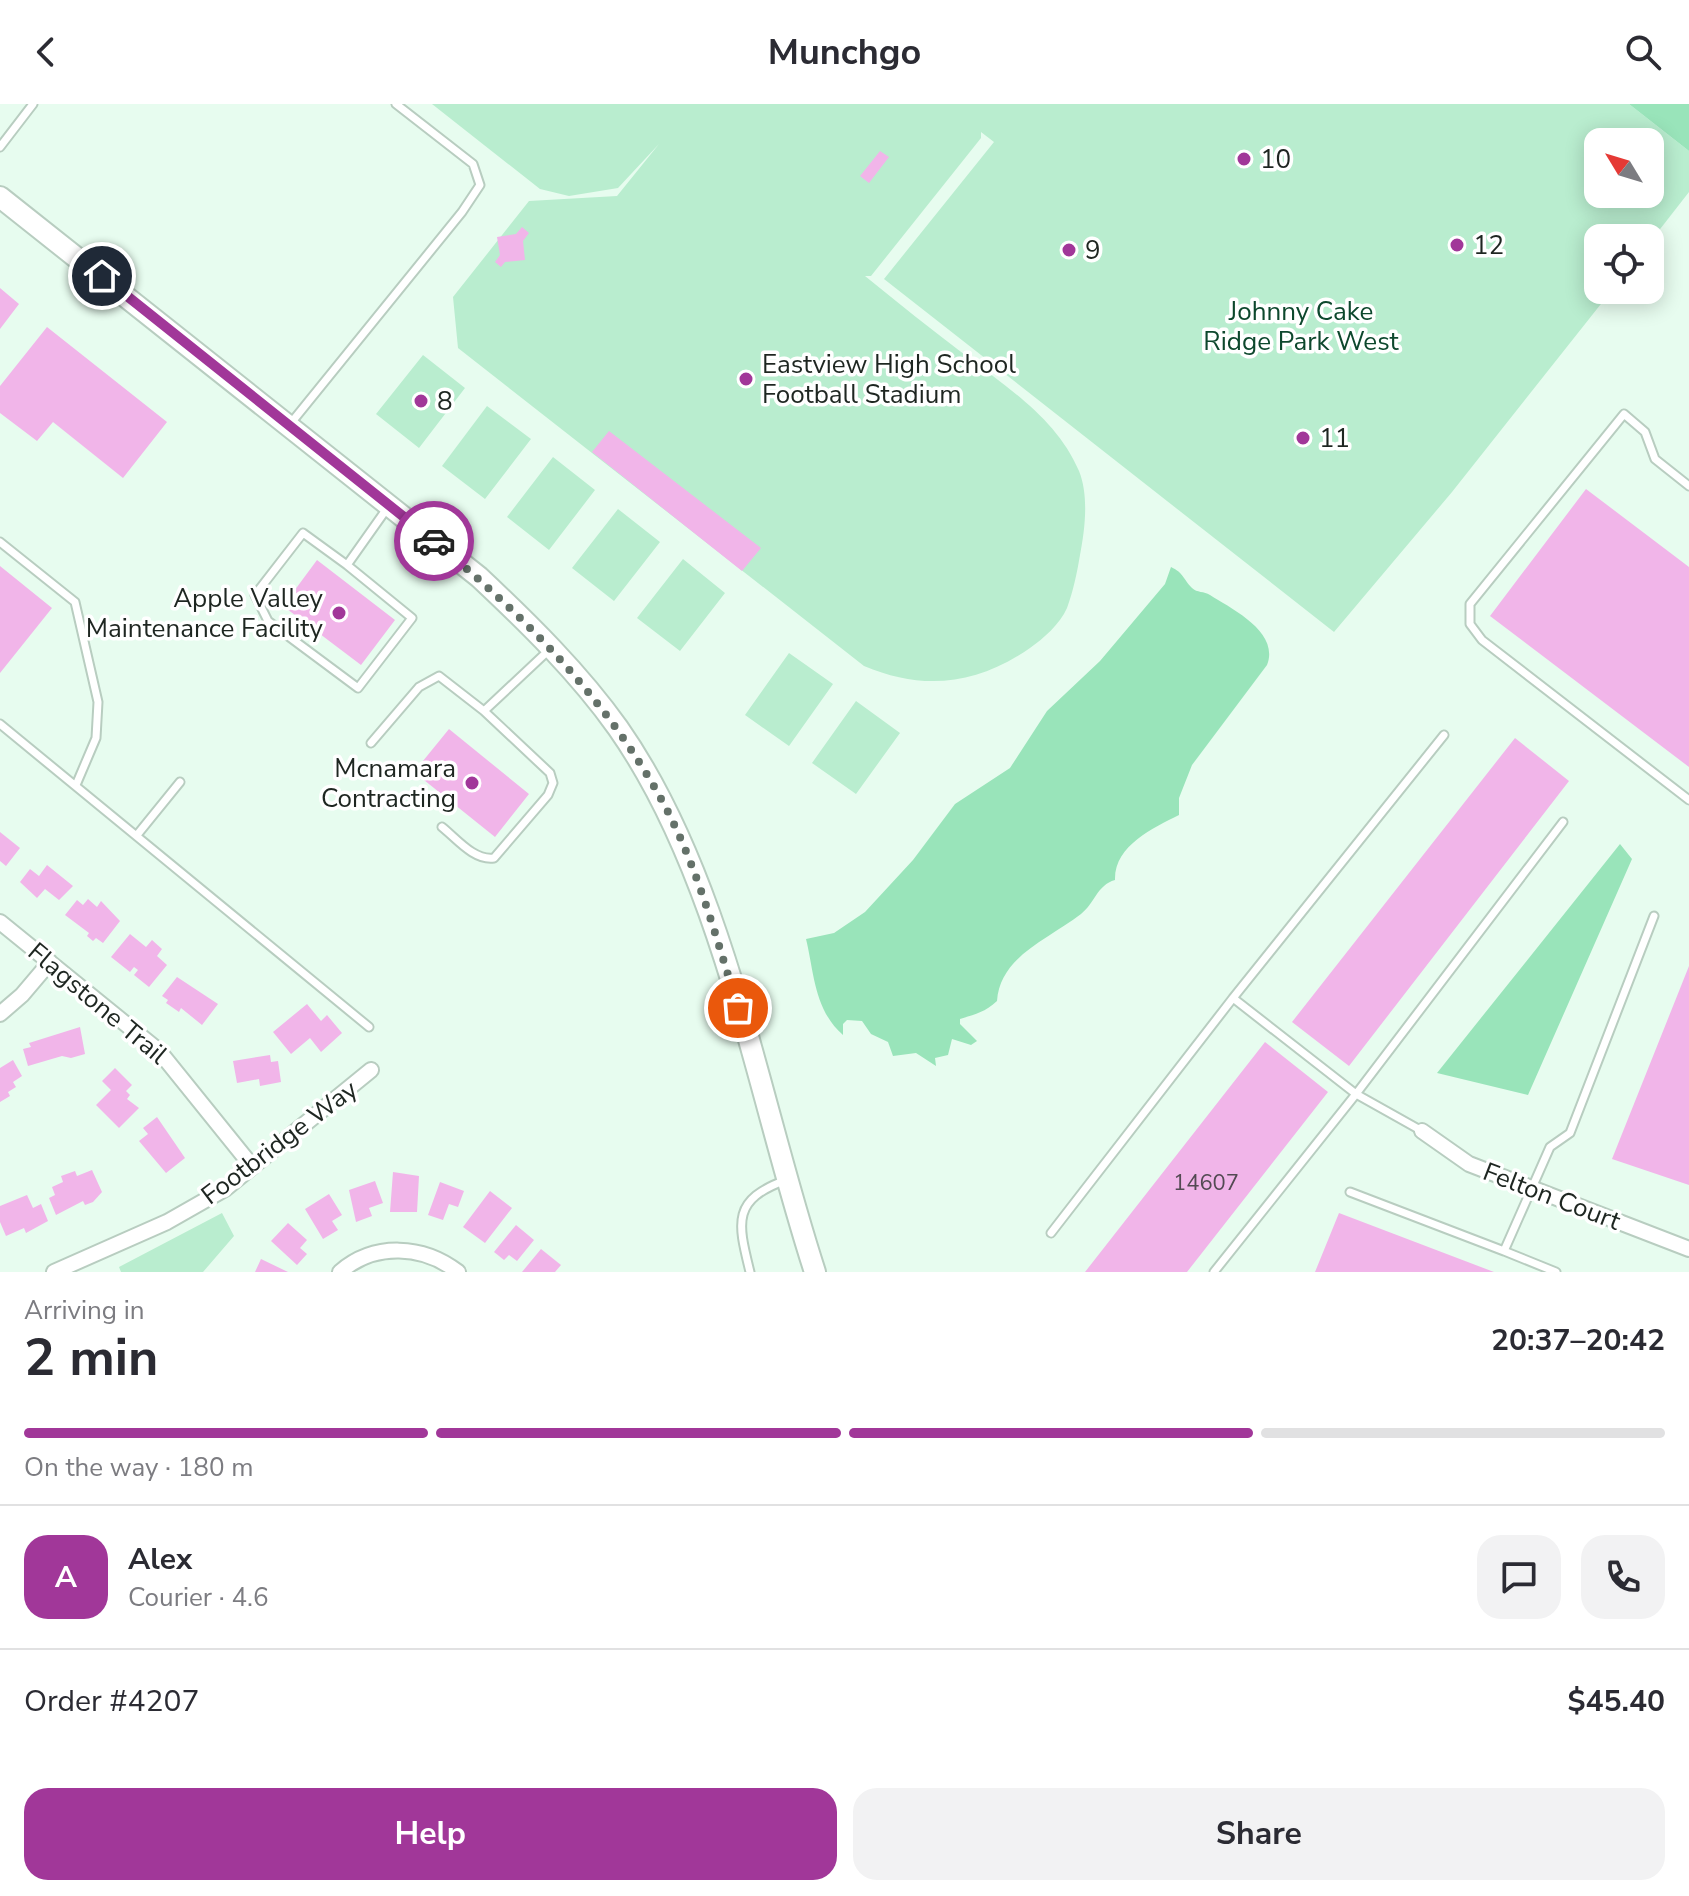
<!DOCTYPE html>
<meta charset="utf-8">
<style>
body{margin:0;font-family:"Nunito Sans",sans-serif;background:#f2f2f3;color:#2b2b33;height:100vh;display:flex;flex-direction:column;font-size:30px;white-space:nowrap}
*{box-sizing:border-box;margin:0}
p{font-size:26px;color:#7c7c81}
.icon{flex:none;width:44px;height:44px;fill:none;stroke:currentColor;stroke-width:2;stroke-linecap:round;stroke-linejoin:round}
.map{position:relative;height:1168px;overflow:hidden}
.drawer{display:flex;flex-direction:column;background:#fff;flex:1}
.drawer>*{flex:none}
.needle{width:52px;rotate:308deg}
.fabs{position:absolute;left:1584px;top:24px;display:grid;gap:16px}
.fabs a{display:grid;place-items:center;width:80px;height:80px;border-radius:16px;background:#fff;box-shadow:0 4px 20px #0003;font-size:40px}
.pin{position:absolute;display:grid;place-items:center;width:68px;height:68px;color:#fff;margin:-34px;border:4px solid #fff;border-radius:50%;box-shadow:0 2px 8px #0007}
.courier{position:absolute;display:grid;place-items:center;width:80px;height:80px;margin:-40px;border:6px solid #a13799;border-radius:50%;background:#fff;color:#222;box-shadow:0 2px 10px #0007}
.headline em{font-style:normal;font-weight:700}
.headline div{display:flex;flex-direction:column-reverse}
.headline{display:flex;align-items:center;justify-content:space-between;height:136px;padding:0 24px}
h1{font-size:52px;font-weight:700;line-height:60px}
.bar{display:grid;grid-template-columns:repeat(4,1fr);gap:12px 8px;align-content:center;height:96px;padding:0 24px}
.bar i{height:10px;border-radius:6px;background:#e1e1e2}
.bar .selected{background:#a13799}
.bar p{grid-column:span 4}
.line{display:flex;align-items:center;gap:20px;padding:0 24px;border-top:2px solid #e1e1e2}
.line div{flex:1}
.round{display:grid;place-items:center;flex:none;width:84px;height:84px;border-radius:24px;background:#f2f2f3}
.primary-button{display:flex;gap:16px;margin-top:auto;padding:16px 24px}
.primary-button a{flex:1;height:92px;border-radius:24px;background:#a13799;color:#fff;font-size:32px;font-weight:700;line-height:92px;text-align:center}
.primary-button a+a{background:#f2f2f3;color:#2b2b33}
header{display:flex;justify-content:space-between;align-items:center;height:104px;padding:0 24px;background:#fff;font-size:36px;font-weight:700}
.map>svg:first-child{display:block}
.green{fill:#b9edcf;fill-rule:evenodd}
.water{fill:#99e4ba}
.building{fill:#f1b5e9}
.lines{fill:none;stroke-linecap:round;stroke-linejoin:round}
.lane-casing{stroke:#b8cdc0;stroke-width:11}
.street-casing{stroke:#b8cdc0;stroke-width:18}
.secondary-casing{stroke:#b8cdc0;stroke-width:24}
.lane{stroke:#fff;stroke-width:7}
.street{stroke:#fff;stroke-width:14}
.secondary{stroke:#fff;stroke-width:20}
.done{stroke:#647169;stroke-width:8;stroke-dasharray:0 14.4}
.route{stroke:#a13799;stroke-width:10}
.poi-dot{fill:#a13799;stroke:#fff;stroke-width:3}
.labels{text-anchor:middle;stroke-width:7;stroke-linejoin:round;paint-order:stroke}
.number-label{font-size:22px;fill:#534a53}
.poi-label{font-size:26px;fill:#1e2621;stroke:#fff;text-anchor:start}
.park-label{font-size:26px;fill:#0d482d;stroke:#fff}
.street-label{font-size:26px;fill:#1e2621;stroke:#fff}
</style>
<header><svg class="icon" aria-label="back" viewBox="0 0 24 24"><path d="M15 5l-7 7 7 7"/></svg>Munchgo<svg class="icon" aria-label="search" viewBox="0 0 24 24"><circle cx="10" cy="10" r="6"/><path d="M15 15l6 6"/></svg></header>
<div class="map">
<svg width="1689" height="1168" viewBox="0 0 1689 1168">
<rect width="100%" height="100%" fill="#e7fcef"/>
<path class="green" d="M432 0H1629L1689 47V88L1650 138V134H1598V186H1612L1452 388 1334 528 884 175 994 38 981 28V34L871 172H865C898 199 931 225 965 251 1008 284 1057 315 1079 367 1089 392 1085 425 1080 451 1077 469 1073 488 1067 504 1060 520 1043 535 1030 544 977 581 923 587 864 562L458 244 453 193 529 97 617 92 659 40 618 84 569 92 540 85ZM1598 38H1650V90H1598Z
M423 251 465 284 419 344 376 310Z
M487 302 531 335 485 395 442 362Z
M553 353 595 386 549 446 507 413Z
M618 405 660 438 614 497 572 464Z
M683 455 725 489 680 547 637 514Z
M789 549 833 580 789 642 745 611Z
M856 597 900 629 856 690 812 659Z
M222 1109 234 1132 203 1168H121L119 1163Z"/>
<path class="water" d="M1629 0H1689V47Z
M1171 463C1184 469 1183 475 1192 484 1197 489 1204 487 1210 491 1232 505 1280 528 1267 561L1192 661 1179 694V711C1153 724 1114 742 1115 776 1097 781 1095 799 1081 810 1049 835 1000 852 997 897 984 909 975 910 960 915V920L977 937 971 941 952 935 948 951 935 954 936 962 916 949 893 952 888 938 871 930 862 917 847 916 843 920V931C814 906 814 867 806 835L834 829 865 808 913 756 955 700 1010 664 1047 607 1100 557 1165 480Z
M1620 740 1632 755 1528 991 1437 969Z"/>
<path class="building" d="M880 47 889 53 869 79 860 72Z
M522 123 529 129 523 137 525 156 505 158 501 163 495 158 500 151 497 133 516 130Z
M0 184 19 200 0 225Z
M47 223 167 318 123 374 53 318 37 337 0 309V282Z
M609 327 761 444 742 467 592 348Z
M1586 385 1689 463V663L1490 512Z
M317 456 395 516 361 561 283 502Z
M0 462 52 504 0 569Z
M449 625 529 690 495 733 414 668Z
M1515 634 1569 677 1349 962 1292 918Z
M0 728 20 744 6 762 0 757Z
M47 761 73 782 59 796 45 785 37 794 20 778 30 765 39 772Z
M88 795 97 803 101 797 120 817 103 839 96 834 93 837 87 832 89 829 65 811 77 796 83 801Z
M130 830 146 843 152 836 162 845 157 852 167 861 149 883 134 871 138 866 134 863 130 868 111 853Z
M1689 862V1081L1612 1055Z
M177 873 218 900 202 921 181 904 179 908 166 899 168 896 162 892Z
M307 900 321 917 327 911 342 929 321 948 310 934 291 950 273 928Z
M80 923 85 950 71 954 62 952 28 962 23 945 31 943 29 939Z
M1265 938 1328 988 1187 1168H1085Z
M270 951 271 958 278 957 281 978 260 982 259 975 237 979 233 957Z
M13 956 22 972 13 978 16 983 8 988 10 992 0 998V964Z
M115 964 132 981 126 987 130 991 127 995 139 1004 119 1024 96 1001 111 986 102 977Z
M157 1013 185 1054 166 1069 139 1037 148 1030 143 1024Z
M92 1066 102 1088 93 1098 85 1101 83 1097 56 1111 49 1094 55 1091 52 1083 63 1078 61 1072 75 1067 77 1072Z
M393 1068 419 1072 417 1108H390Z
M375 1077 383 1099 369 1104 372 1112 356 1118 349 1086Z
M440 1078 464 1087 458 1103 449 1100 443 1116 428 1111Z
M490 1087 512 1104 485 1139 463 1123Z
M329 1090 342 1111 332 1117 338 1126 323 1135 305 1105Z
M27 1091 33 1104 41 1100 48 1117 26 1129 24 1124 6 1132 0 1118V1102Z
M1339 1109 1494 1168H1315Z
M288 1119 307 1136 300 1144 307 1150 297 1161 271 1137Z
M516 1121 534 1136 517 1157 509 1151 504 1156 494 1148Z
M541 1145 561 1161 555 1168H522Z
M261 1155 288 1168H255Z"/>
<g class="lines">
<g class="lane-casing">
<path id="lane" d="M0 43 33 0
M291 319 462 108 480 81 473 60 396 0
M1689 382 1655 355 1645 328 1624 310 1470 500V520L1482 536 1689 696
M0 438 75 498 98 598 96 634 76 681
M347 461 412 514 358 584 268 517 255 491 303 429 347 461 388 403
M0 620 369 923
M371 639 419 583 439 572 484 607
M442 723C456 734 474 757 494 754L548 691 553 679 550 669 484 607 549 546
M137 731 180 678
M1422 1027 1356 990 1563 718
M1350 1088 1504 1147 1550 1043 1570 1029 1654 812
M1051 1129 1233 894
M1504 1147 1556 1168
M750 1168C738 1119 731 1096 786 1076
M1214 1168 1356 990 1233 894 1444 631"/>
</g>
<g class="street-casing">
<path id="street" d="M0 818 159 947 251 1061
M0 910 22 891 50 858
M1422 1027 1469 1060 1689 1145
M54 1168 167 1118 225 1085 371 966
M340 1168C375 1138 423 1141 458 1168"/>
</g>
<g class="secondary-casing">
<path id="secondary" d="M0 93 479 473C528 519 579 569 618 624 724 775 758 994 815 1168"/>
</g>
<use href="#lane" class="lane"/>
<use href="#street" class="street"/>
<use href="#secondary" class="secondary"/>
</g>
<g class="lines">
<path class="done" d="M434 437C527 514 612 600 668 708 699 769 718 839 738 904"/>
<path class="route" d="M102 172 434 437"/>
</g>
<g class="poi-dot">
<circle cx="1244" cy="55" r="8"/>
<circle cx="1457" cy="141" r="8"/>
<circle cx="1069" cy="146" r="8"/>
<circle cx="746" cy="275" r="8"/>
<circle cx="421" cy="297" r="8"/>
<circle cx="1303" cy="334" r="8"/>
<circle cx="339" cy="509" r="8"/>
<circle cx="472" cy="679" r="8"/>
</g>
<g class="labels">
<g class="number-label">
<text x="1206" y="1086">14607</text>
</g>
<g class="poi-label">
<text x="1260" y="64">10</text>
<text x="1473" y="150">12</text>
<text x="1085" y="155">9</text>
<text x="762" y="269">Eastview High School<tspan x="762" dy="30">Football Stadium</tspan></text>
<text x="437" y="306">8</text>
<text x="1319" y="343">11</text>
<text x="323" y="503" text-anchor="end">Apple Valley<tspan x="323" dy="30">Maintenance Facility</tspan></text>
<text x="456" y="673" text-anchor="end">Mcnamara<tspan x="456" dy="30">Contracting</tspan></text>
</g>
<g class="park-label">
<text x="1301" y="216">Johnny Cake<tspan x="1301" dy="30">Ridge Park West</tspan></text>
</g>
<g class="street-label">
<text transform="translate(98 899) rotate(40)" y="9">Flagstone Trail</text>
<text transform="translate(279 1038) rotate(-37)" y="9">Footbridge Way</text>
<text transform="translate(1552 1092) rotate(21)" y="9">Felton Court</text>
</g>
</g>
</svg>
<div class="fabs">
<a><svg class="needle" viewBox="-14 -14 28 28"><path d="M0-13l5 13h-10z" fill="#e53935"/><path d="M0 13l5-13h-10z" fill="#7c7c81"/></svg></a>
<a><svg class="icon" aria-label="locate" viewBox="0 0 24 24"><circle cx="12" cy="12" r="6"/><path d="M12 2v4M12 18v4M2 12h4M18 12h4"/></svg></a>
</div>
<div class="pin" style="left:738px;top:904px;background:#ea580c"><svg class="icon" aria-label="bag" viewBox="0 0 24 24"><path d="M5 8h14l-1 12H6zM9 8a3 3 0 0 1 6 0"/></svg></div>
<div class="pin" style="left:102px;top:172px;background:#1f2937"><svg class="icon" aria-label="home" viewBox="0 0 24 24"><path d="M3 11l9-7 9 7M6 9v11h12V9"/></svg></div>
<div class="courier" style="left:434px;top:437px"><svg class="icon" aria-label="car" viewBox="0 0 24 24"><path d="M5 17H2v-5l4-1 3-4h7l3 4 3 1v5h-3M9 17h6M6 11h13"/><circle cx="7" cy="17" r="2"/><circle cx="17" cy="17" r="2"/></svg></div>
</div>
<section class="drawer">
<div class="headline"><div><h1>2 min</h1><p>Arriving in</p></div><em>20:37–20:42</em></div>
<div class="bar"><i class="selected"></i><i class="selected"></i><i class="selected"></i><i></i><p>On the way · 180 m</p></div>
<div class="line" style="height:144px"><b class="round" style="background:#a13799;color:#fff">A</b><div><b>Alex</b><p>Courier · 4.6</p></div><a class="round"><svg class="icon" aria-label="chat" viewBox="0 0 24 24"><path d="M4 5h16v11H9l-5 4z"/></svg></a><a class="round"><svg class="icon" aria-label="phone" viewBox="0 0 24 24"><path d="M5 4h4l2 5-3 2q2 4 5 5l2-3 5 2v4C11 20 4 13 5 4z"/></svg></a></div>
<div class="line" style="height:104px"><div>Order #4207</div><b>$45.40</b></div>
<div class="primary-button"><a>Help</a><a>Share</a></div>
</section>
